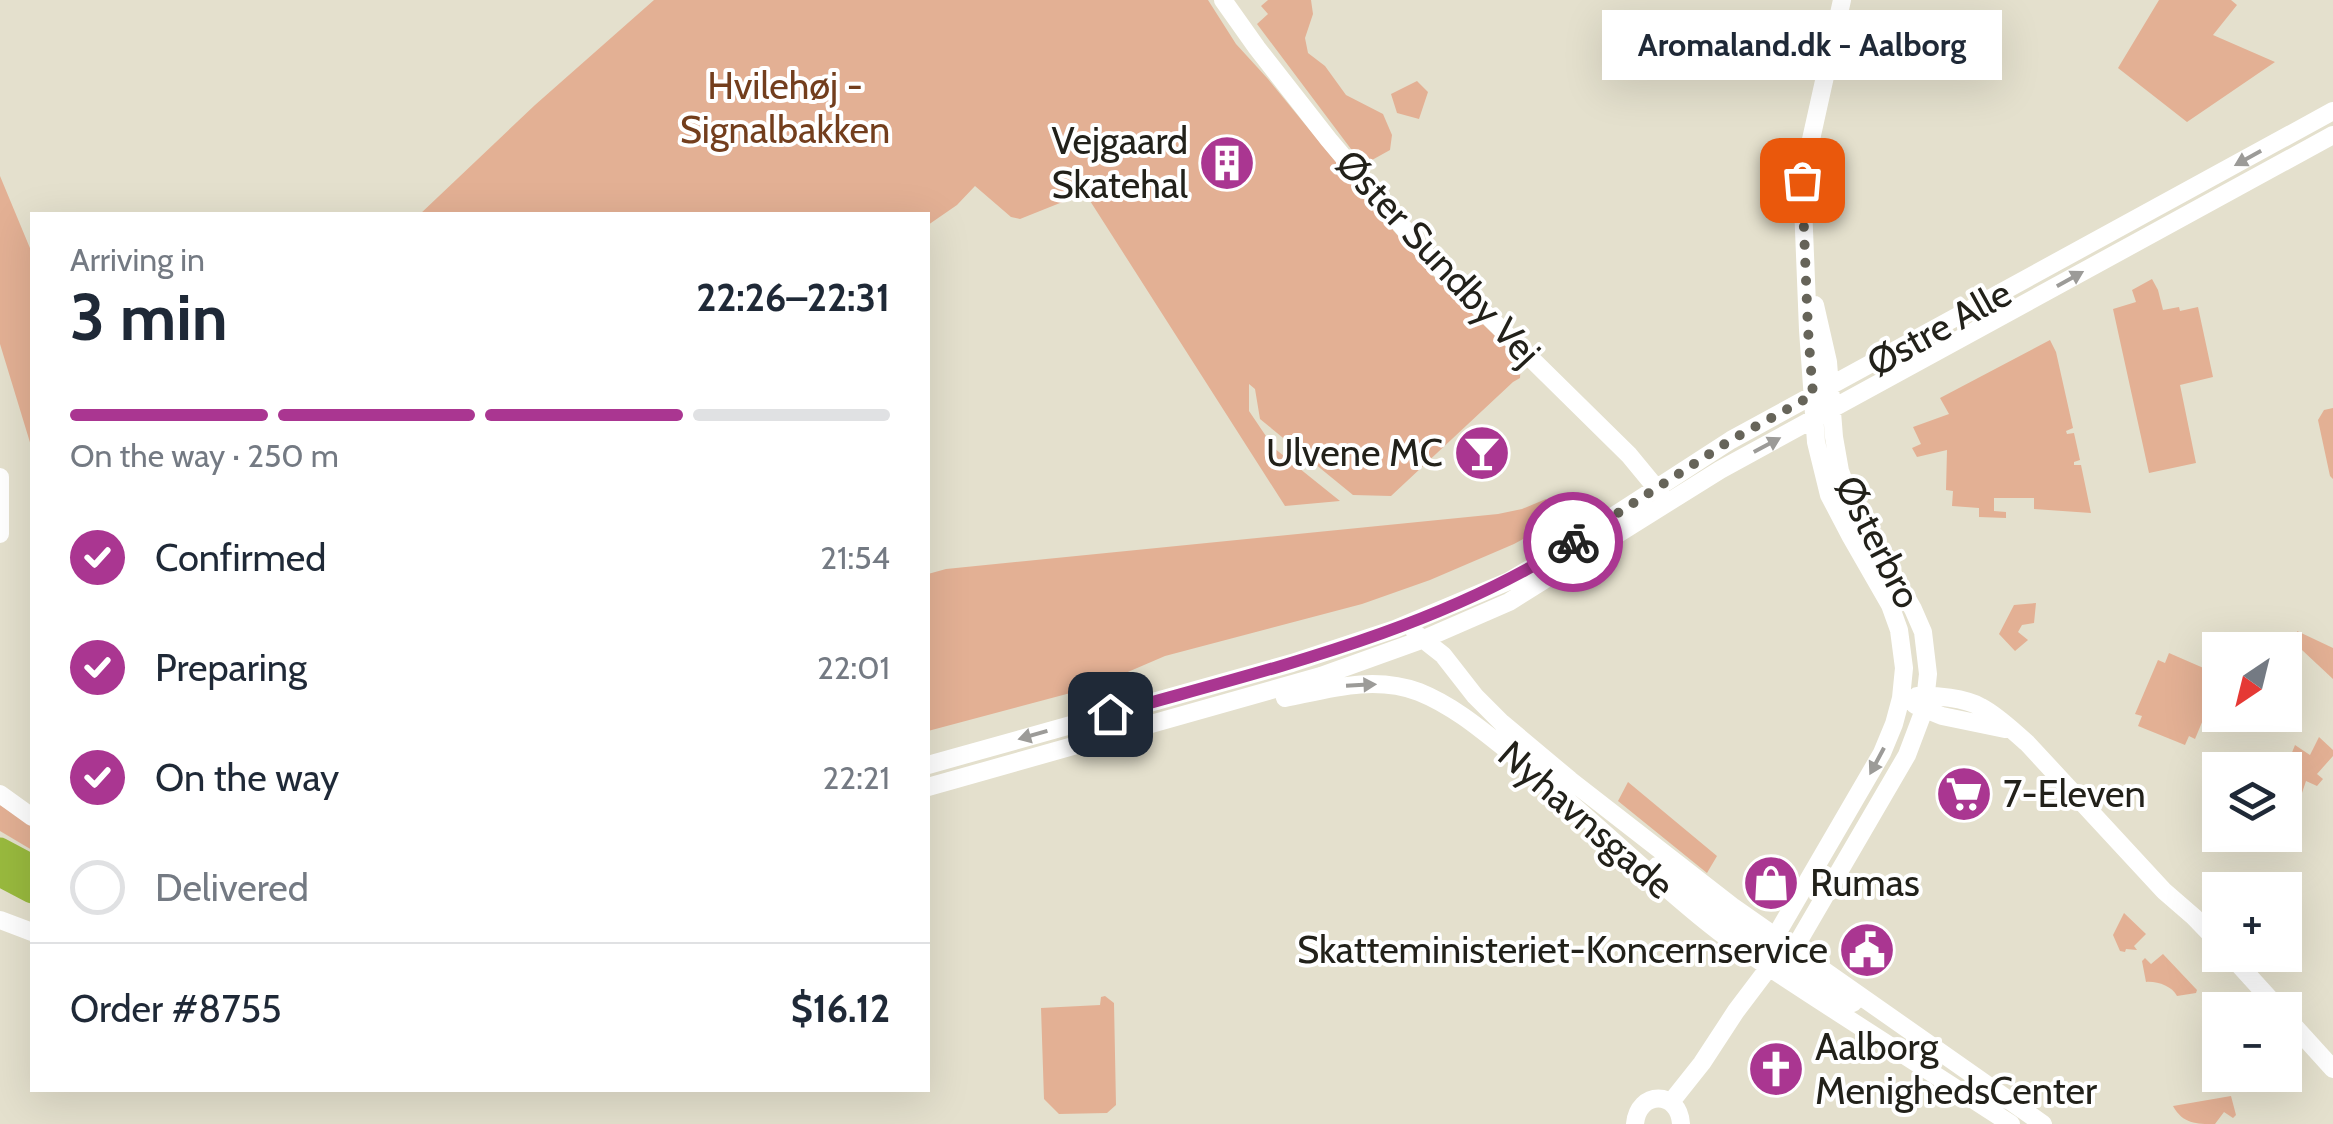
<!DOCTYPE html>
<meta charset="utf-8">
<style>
body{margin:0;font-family:Cabin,sans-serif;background:#f2f2f3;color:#1f2937;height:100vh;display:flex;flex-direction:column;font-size:38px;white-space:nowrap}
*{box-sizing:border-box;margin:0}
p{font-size:32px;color:#747a83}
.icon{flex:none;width:55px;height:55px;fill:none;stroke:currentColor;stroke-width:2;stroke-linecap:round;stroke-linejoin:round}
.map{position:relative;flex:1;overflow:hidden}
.sheet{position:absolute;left:30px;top:212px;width:900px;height:880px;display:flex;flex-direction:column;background:#fff;border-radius:0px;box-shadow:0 10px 40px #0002}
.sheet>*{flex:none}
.needle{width:65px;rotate:215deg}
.buttons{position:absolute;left:2202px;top:632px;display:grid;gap:20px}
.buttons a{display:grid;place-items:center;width:100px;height:100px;border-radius:0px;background:#fff;box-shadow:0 10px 40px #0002;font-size:50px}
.pin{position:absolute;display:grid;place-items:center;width:85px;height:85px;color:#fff;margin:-42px;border-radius:20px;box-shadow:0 5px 15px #0006}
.courier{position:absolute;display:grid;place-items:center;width:100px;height:100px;margin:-50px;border:8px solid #aa3691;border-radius:50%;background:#fff;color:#222;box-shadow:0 2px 12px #0007}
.bubble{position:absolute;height:70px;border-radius:0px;background:#fff;box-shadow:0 10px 40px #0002;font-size:32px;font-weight:700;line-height:70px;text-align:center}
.summary em{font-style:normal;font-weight:700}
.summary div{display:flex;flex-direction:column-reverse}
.summary{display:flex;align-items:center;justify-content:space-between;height:170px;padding:0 40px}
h1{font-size:65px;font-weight:700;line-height:75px}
.bar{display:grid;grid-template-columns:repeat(4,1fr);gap:15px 10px;align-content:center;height:120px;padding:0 40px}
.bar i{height:12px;border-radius:8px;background:#e0e1e3}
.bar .active{background:#aa3691}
.bar p{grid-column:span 4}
.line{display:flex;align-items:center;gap:25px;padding:0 40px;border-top:2px solid #e0e1e3}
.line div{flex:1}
ol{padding:0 40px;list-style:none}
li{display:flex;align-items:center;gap:30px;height:110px}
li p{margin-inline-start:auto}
li .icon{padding:10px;border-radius:50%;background:#aa3691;color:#fff;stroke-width:4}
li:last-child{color:#747a83}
li i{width:55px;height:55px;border:5px solid #e0e1e3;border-radius:50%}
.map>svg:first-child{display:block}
.green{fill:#e3b094}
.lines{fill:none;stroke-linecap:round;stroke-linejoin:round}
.minor{stroke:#fff;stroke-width:18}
.highway{stroke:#99ba3e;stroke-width:25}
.oneway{fill:#9c9b98}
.done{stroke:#666459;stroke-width:10;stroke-dasharray:0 18}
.route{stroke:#aa3691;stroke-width:12}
.labels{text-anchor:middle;stroke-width:8;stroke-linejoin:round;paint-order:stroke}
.park-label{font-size:38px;fill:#733e1d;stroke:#fff}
.poi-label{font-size:38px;fill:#22211a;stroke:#fff;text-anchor:end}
.street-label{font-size:38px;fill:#22211a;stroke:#fff}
</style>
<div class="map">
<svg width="2333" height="1124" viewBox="0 0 2333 1124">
<rect width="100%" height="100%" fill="#e4e0cd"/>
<path class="green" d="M654 0H1208L1236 44 1268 79 1362 194 1429 272 1521 361 1520 378 1513 382 1391 496 1353 495 1260 419 1255 389 1249 384V411L1274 448 1340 501 1285 506 1085 193 1020 219 1011 217 975 186 957 205 928 225V215H419L535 105Z
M1268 0H1311L1313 14 1305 38 1308 53 1325 66 1346 95 1383 114 1392 135 1390 150 1363 165 1257 24 1268 14 1261 6Z
M2159 0H2231L2237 5 2213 35 2275 62 2187 122 2118 68Z
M1417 81 1428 92 1419 119 1397 113 1391 94Z
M0 176 32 253V449L0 344Z
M2152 279 2158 290 2163 310 2179 307 2180 311 2198 307 2213 377 2180 385 2196 463 2149 473 2113 309 2136 302 2132 290Z
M2050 340 2056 352 2073 428 2066 431 2067 434 2074 433 2080 460 2074 462V465H2081L2091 513 2034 509V498H1994V511L2006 512V518L1979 517V508L1952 506 1953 491 1946 490 1947 450 1917 457 1912 448 1921 444 1913 427 1949 414 1940 398Z
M2333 408V479L2330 476 2318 420 2324 410Z
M1546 499 1561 519 1514 544 1430 580 1362 604 1165 656 1093 687 928 731V574L946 569 1498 514 1522 509Z
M2036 603 2034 623 2022 625 2018 632 2028 640 2015 651 1999 634 2014 605Z
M2297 631 2333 648V679L2302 650Z
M2169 653 2215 673 2212 682 2218 684 2195 739 2189 736 2185 745 2138 726 2142 716 2135 714 2158 660 2165 663Z
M2319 737 2333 750V756L2317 774 2323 779 2317 786 2306 781 2302 793 2285 786V770L2295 745 2310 755Z
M1628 782 1717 856 1707 873 1618 801Z
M0 805 32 826V850L0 831Z
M2124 913 2146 934 2134 946 2137 950 2126 949 2125 952 2120 951 2113 935Z
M2163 954 2197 990 2196 993 2177 996C2172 986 2157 981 2146 982L2142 961 2145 958 2151 964Z
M1105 996 1114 1003 1116 1105 1107 1113 1059 1114 1044 1099 1041 1008 1100 1005 1101 997Z
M2231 1096 2236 1115 2233 1118 2224 1112 2215 1124C2196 1124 2183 1124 2173 1106Z"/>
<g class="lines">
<path class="minor" d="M1223 0 1257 48 1329 140 1429 258 1629 455 1662 495
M0 477V534
M1415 633 1443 655 1475 696 1502 723 1570 780 1732 906 2043 1124
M1917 696C1935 695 1965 698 1981 707 1998 716 2013 731 2027 743L2164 891 2194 917 2220 944
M1285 698C1329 689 1374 675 1419 692 1454 706 1483 731 1513 755 1580 808 1641 869 1708 923 1749 956 1795 984 1839 1013 1897 1050 1954 1087 2011 1124
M1915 705 1942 716 2005 729
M928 765 1292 663 1395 629 1509 581 1558 552 1731 440 2333 111
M928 787 1321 676 1424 639 1509 602 1720 470 2333 135
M0 794 32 817
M1657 866 1754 940 1779 952
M0 920 32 932
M2230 955 2280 1010
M1770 966 1775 937 1882 753 1894 724 1901 698 1904 668 1899 630 1890 605 1851 537 1829 495 1816 442 1808 330 1802 180 1842 0
M1770 966 1785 963 1794 965 1853 1003
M2285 1016 2333 1069
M1671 1102 1702 1063 1736 1011 1770 966 1794 949 1907 755 1924 710 1928 674 1923 632 1913 609 1852 503 1840 471 1834 437 1828 362 1815 305
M1635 1124C1638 1090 1679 1090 1681 1124"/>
<path class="highway" d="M0 850 32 867
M0 874 32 891"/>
</g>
<defs><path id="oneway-solid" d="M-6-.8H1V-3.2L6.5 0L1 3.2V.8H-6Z" transform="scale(2.5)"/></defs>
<g class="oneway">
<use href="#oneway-solid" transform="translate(2248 158) rotate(151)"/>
<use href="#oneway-solid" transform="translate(2070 279) rotate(-29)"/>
<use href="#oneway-solid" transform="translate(1767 445) rotate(-28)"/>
<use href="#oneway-solid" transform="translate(1361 685) rotate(-3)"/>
<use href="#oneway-solid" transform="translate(1033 735) rotate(164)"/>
<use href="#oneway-solid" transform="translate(1877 761) rotate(118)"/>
</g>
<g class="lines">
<path class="done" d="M1573 542 1731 440 1813 395 1808 330 1802 180"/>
<path class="route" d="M1110 714C1268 669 1433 632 1573 542"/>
</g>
<defs>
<g id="building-disc" transform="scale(2.875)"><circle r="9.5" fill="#aa3691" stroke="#fff"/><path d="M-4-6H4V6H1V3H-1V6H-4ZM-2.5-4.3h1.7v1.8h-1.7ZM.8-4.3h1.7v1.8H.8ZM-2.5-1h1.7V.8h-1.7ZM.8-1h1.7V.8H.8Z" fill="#fff"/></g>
<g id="bar-disc" transform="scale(2.875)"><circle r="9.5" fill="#aa3691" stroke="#fff"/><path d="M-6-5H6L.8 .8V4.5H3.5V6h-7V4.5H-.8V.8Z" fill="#fff"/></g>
<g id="supermarket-disc" transform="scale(2.875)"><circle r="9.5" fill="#aa3691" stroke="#fff"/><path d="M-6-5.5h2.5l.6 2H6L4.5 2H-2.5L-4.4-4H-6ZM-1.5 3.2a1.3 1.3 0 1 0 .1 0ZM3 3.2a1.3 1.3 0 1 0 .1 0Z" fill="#fff"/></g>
<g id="shop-disc" transform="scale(2.875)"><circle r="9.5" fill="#aa3691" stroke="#fff"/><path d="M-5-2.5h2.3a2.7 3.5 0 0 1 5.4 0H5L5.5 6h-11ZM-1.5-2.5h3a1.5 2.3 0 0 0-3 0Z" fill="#fff"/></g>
<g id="civic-disc" transform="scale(2.875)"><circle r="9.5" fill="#aa3691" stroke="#fff"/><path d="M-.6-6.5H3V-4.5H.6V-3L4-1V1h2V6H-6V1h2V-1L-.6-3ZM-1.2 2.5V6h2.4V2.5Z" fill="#fff"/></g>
<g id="church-disc" transform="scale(2.875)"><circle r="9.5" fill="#aa3691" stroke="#fff"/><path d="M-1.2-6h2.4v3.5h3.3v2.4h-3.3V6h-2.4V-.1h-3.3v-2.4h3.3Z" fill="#fff"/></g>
</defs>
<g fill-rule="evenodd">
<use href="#building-disc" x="1227" y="163"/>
<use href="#bar-disc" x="1482" y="453"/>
<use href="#supermarket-disc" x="1964" y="794"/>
<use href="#shop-disc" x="1771" y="883"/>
<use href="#civic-disc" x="1867" y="950"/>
<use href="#church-disc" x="1776" y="1069"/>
</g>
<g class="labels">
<g class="park-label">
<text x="785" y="99">Hvilehøj -<tspan x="785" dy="44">Signalbakken</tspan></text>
</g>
<g class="poi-label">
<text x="1188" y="154">Vejgaard<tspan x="1188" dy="44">Skatehal</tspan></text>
<text x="1443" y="466">Ulvene MC</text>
<text x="2003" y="807" text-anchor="start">7-Eleven</text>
<text x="1810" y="896" text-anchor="start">Rumas</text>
<text x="1828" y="963">Skatteministeriet-Koncernservice</text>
<text x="1815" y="1060" text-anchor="start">Aalborg<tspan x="1815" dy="44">MenighedsCenter</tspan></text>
</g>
<g class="street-label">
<text transform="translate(1438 258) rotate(47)" y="13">Øster Sundby Vej</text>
<text transform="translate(1939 328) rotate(-29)" y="13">Østre Alle</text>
<text transform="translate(1878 542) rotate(63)" y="13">Østerbro</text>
<text transform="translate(1586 820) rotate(41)" y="13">Nyhavnsgade</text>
</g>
</g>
</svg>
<div class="buttons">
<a><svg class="needle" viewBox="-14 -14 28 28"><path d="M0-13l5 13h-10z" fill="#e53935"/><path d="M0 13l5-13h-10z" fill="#747a83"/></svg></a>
<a><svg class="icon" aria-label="layers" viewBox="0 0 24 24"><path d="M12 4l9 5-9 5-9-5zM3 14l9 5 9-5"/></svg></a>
<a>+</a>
<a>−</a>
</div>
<div class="pin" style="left:1802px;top:180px;background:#ea580c"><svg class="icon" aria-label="bag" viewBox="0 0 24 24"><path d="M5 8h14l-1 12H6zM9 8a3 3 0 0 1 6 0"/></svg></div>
<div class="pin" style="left:1110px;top:714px;background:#1f2937"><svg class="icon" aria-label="home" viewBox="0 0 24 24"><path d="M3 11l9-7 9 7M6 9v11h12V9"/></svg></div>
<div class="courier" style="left:1573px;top:542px"><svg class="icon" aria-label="bike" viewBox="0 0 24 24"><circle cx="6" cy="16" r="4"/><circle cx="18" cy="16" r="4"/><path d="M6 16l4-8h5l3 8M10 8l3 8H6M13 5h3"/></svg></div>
<div class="bubble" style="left:1602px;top:10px;width:400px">Aromaland.dk - Aalborg</div>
<section class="sheet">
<div class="summary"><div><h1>3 min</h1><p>Arriving in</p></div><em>22:26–22:31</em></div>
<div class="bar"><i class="active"></i><i class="active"></i><i class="active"></i><i></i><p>On the way · 250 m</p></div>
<ol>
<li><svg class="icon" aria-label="check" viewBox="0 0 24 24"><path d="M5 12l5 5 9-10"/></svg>Confirmed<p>21:54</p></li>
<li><svg class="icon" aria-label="check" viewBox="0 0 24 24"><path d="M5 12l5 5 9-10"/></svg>Preparing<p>22:01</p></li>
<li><svg class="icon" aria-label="check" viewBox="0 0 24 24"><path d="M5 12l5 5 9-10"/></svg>On the way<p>22:21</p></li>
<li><i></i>Delivered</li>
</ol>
<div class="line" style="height:130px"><div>Order #8755</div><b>$16.12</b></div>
</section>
</div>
